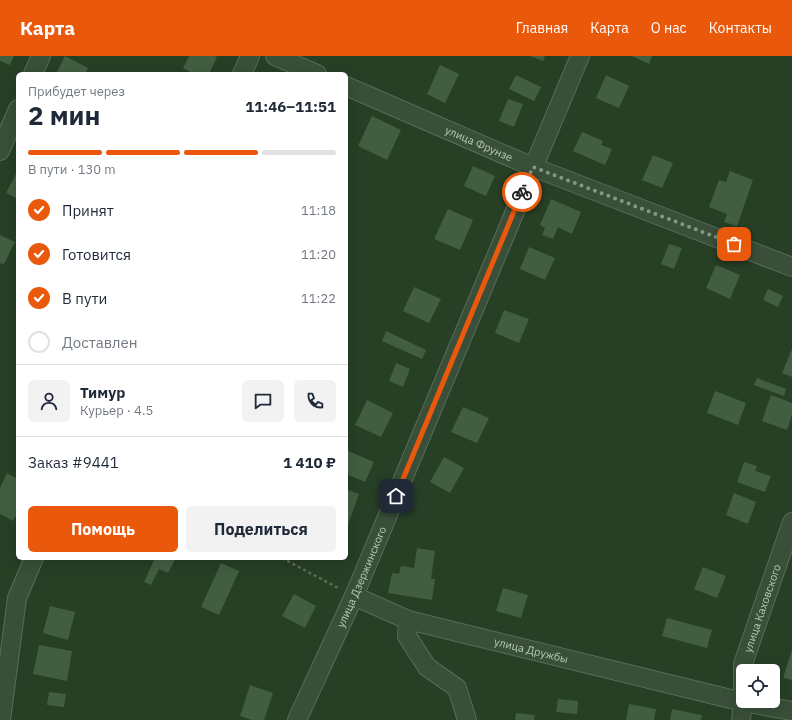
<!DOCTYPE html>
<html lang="ru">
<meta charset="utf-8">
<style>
body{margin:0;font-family:"IBM Plex Sans",sans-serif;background:#f2f2f3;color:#1f2937;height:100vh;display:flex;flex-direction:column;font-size:15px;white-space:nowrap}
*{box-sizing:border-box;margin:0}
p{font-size:13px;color:#747a83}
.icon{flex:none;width:22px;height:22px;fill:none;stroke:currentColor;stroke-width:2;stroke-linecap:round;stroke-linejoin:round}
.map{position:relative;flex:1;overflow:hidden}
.sheet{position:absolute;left:16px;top:16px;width:332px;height:488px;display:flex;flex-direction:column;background:#fff;border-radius:6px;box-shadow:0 4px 16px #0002}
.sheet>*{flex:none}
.tools{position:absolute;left:736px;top:608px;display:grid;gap:8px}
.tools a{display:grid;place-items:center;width:44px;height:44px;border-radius:6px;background:#fff;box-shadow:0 4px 16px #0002;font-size:20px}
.pin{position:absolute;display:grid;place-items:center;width:34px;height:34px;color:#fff;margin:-17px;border-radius:8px;box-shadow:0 2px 6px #0006}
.courier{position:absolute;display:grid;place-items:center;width:40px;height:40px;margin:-20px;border:3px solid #ea580c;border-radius:50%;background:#fff;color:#222;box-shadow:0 1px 5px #0007}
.headline em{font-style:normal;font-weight:800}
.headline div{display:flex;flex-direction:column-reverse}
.headline{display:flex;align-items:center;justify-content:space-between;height:68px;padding:0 12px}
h1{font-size:26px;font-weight:800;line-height:30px}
.bar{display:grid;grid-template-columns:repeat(4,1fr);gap:6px 4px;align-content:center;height:48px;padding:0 12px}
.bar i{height:5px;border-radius:3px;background:#e0e1e3}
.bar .active{background:#ea580c}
.bar p{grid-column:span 4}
.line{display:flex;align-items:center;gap:10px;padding:0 12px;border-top:1px solid #e0e1e3}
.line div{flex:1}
.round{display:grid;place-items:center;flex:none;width:42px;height:42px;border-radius:6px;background:#f2f2f3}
ol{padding:0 12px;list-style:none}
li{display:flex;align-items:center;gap:12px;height:44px}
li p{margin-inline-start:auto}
li .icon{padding:4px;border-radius:50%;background:#ea580c;color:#fff;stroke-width:4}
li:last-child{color:#747a83}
li i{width:22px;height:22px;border:2px solid #e0e1e3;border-radius:50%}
.primary-button{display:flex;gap:8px;margin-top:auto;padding:8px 12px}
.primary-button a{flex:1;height:46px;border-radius:6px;background:#ea580c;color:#fff;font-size:16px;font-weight:800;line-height:46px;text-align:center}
.primary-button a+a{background:#f2f2f3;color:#1f2937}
header{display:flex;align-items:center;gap:24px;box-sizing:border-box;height:56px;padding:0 20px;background:#ea580c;color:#fff}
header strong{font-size:19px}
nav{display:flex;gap:22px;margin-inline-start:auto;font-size:14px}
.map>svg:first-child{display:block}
.building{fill:#425e41}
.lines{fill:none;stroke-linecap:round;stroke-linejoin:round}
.minor-casing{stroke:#576d57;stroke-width:20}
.path{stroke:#5e6a53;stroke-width:2.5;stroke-dasharray:3 3;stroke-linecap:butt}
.minor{stroke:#394f39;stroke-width:18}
.done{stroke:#839983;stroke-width:4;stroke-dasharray:0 7.2}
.route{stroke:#ea580c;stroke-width:5}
.labels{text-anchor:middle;stroke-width:3.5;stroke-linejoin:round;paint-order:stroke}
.street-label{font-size:11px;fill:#b5cab5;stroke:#1e341e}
</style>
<header>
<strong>Карта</strong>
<nav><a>Главная</a><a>Карта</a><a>О нас</a><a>Контакты</a></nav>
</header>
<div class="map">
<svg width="792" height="664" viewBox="0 0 792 664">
<rect width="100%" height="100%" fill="#263f25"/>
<path class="building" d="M0 0H14L10 9 0 5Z
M65 0 88 12 85 18H56Z
M189 0H214L217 1 209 18H194L183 12Z
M530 0H545L543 5Z
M632 0H652L649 8Z
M440 9 459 18 445 47 427 38Z
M516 19 541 31 534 45 509 33Z
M606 19 629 30 619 52 596 42Z
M508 43 523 48 514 71 499 65Z
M372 60 401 74 387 104 358 90Z
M582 76 603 85 601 89 612 93 605 109 573 95Z
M653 99 673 107 662 132 642 124Z
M473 110 495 120 486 140 464 130Z
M18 114V143L6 137Z
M730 115 753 124 737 170 724 166 727 158 709 151 719 124 726 126Z
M551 143 581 156 572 178 558 171 553 183 542 179 545 172 540 169Z
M448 153 473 164 460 194 434 183Z
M0 179 15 186 4 208 0 207Z
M669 188 682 192 674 213 661 208Z
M529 191 555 202 545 224 520 213Z
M716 209 740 219 730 243 706 232Z
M414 231 441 243 429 267 403 255Z
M768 233 783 240 778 251 763 244Z
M504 254 529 263 519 287 495 277Z
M386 275 426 294 422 303 382 285Z
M792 293V321L782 317Z
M396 307 410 313 403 331 389 325Z
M757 322 786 333 784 340 754 329Z
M715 335 746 347 738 369 707 357Z
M771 339 792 347V359L787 374 762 365Z
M367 344 393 357 381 381 355 369Z
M463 351 489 362 477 387 451 376Z
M346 394 374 406 365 426 346 418Z
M444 401 464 412 450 437 430 426Z
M744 406 757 410 755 415 771 420 765 436 737 426Z
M7 417 18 423V456L13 465 0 458V432Z
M346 433 359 438 346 474Z
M734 437 756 446 748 468 726 459Z
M417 492 435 495 431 523H435L432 544 388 537 392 517 399 518 401 510 414 512Z
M155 502H176L168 517 159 513 151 529 144 526Z
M221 507 239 515 219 559 201 551Z
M703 511 726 520 717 542 694 533Z
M503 532 528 539 521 562 496 555Z
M294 538 316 550 305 572 282 560Z
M50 550 75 556 68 584 43 577Z
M667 562 712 574 707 592 662 580Z
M39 589 72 595 67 625 33 618Z
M792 594V624L783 622Z
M250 629 273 637 264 664H252L240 660Z
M49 636 66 638 64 651 47 649Z
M558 643 578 645 577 658 556 656Z
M629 648 656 653 654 664H626Z
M672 653 702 659 701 664H670Z
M516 657 535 659 534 664H515Z"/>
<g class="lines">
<g class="minor-casing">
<g id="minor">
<path d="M275 0 317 18"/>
<path d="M33 18 41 0"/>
<path d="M242 18 250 0"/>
<path id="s1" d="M346 30 533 111 792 211"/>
<path d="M0 95 18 53"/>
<path id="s2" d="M354 540 408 564 743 646 792 655"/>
<path d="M408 564 407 580 427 611 457 632 467 664"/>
<path id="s3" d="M743 639V608L792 466"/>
<path d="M1 664 17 542 34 502"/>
<path id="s4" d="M297 664 354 540 580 0"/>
<path d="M741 664 743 645"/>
</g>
</g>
<path class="path" d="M282 502 340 533"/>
<use href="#minor" class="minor"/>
</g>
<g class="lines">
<path class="done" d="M522 136 533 111 734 188"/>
<path class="route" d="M396 440 522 136"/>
</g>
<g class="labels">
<g class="street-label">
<text dy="4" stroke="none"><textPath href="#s1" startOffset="145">улица Фрунзе</textPath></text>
<text dy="4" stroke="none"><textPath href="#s4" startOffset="157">улица Дзержинского</textPath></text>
<text dy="4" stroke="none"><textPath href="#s3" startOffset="90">улица Каховского</textPath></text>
<text dy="4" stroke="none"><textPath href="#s2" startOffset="186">улица Дружбы</textPath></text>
</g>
</g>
</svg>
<div class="tools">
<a><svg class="icon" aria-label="locate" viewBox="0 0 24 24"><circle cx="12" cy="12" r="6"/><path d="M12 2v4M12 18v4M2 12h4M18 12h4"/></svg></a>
</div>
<div class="pin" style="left:734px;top:188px;background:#ea580c"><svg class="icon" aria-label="bag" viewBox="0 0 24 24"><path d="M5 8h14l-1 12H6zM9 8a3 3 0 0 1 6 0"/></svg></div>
<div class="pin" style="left:396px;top:440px;background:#1f2937"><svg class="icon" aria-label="home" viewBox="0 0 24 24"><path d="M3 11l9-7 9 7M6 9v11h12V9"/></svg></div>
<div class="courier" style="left:522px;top:136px"><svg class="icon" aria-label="bike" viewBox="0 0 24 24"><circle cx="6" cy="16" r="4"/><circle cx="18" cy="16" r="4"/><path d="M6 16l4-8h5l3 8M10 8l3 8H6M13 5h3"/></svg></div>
<section class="sheet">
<div class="headline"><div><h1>2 мин</h1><p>Прибудет через</p></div><em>11:46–11:51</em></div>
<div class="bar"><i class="active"></i><i class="active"></i><i class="active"></i><i></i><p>В пути · 130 m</p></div>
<ol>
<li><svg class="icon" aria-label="check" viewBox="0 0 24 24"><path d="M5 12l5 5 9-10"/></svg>Принят<p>11:18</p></li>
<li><svg class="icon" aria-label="check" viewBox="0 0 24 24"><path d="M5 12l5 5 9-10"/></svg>Готовится<p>11:20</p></li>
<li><svg class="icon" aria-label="check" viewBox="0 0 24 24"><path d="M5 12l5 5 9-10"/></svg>В пути<p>11:22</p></li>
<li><i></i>Доставлен</li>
</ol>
<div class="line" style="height:72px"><a class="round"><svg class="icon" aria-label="person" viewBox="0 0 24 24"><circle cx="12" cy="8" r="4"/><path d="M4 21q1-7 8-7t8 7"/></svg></a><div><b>Тимур</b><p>Курьер · 4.5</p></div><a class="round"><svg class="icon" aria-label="chat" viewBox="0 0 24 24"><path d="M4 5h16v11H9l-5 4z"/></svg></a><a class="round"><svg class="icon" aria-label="phone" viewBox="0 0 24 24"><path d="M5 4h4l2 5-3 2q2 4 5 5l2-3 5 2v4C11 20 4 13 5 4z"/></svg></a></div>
<div class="line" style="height:52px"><div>Заказ #9441</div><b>1 410 ₽</b></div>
<div class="primary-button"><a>Помощь</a><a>Поделиться</a></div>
</section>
</div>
